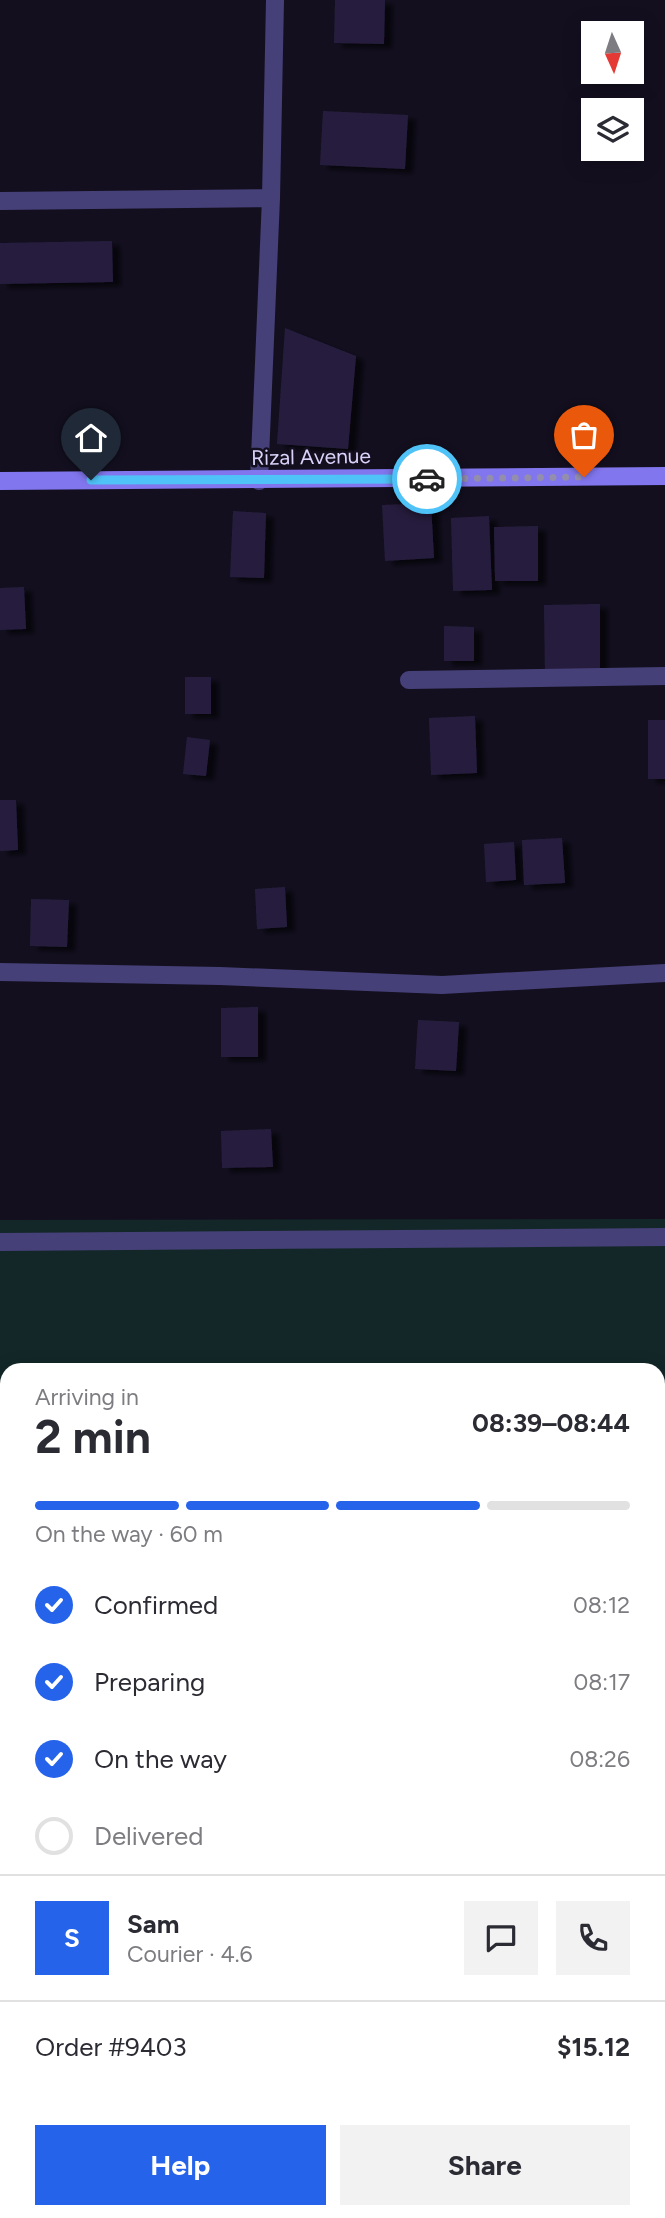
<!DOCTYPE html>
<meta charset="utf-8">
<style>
body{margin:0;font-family:Figtree,sans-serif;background:#f2f2f3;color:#2b2b33;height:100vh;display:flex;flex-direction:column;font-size:26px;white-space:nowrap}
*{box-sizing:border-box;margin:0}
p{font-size:23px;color:#7c7c81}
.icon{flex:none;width:38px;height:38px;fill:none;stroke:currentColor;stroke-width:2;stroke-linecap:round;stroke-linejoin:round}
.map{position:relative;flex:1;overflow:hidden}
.side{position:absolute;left:0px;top:1363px;width:665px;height:856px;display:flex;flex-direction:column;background:#fff;border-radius:21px 21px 0 0;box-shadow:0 4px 18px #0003}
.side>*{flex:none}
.needle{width:46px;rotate:177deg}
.fabs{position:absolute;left:581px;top:21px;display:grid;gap:14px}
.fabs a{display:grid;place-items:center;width:63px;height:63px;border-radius:0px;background:#fff;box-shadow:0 4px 18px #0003;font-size:35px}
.pin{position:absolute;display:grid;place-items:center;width:60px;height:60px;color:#fff;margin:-72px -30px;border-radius:50% 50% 50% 0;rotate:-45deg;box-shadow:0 0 7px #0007}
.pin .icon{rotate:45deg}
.courier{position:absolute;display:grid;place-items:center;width:70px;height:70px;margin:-35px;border:5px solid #4fc3f7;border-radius:50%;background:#fff;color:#222;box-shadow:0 2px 9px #0007}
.overview em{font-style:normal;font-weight:700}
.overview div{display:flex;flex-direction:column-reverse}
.overview{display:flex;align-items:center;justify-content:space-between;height:119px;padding:0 35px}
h1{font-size:46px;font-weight:700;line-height:52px}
.bar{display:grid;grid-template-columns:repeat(4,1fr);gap:10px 7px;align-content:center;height:84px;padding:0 35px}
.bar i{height:9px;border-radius:5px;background:#e1e1e2}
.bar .active{background:#2563eb}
.bar p{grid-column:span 4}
.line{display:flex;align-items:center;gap:18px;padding:0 35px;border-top:2px solid #e1e1e2}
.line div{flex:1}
.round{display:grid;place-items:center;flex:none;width:74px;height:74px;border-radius:0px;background:#f2f2f3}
ol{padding:0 35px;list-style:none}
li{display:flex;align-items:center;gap:21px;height:77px}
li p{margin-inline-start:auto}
li .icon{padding:7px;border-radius:50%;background:#2563eb;color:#fff;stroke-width:4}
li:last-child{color:#7c7c81}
li i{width:38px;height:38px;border:4px solid #e1e1e2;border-radius:50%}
.action{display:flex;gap:14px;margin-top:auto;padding:14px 35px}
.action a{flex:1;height:80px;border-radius:0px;background:#2563eb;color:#fff;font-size:28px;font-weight:700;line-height:80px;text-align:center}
.action a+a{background:#f2f2f3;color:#2b2b33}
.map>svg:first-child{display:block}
.green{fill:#132728}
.building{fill:#261e3d;filter:url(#shadow)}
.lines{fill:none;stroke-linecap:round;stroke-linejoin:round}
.lane{stroke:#464078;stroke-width:18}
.street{stroke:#464078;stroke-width:18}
.secondary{stroke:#8176ed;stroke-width:18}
.done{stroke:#948ead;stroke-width:7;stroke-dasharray:0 12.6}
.route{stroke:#4fc3f7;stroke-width:9}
.labels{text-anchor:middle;stroke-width:5;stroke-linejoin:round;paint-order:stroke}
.street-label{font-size:21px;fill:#dad3f9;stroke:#130f1f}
</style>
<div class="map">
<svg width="665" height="2218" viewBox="0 0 665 2218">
<defs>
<filter id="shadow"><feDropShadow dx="8" dy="4.5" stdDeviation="2" flood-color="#0009"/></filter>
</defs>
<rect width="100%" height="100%" fill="#130f1f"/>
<path class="green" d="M665 1219V2092H658V1370H7V2098H0V1220Z"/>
<path class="building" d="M335 0H385L384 44 334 43Z
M323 111 408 115 405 169 320 165Z
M112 241 113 282 0 284V243Z
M285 328 356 356 348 449 277 444Z
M431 503 434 558 385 561 382 505Z
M233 511 266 513 264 578 230 577Z
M489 516 492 590 453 591 451 518Z
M538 526V581H495L494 527Z
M24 587 26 629 0 630V588Z
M600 604V677H545L544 605Z
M444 626 474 627V661H444Z
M185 677H211V714H185Z
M475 716 477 773 431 775 429 718Z
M648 720H665V779H648Z
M187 737 210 740 206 776 183 774Z
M0 800H16L18 850 0 851Z
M562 838 565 883 524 885 522 840Z
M514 842 516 880 486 882 484 844Z
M285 887 287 927 257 929 255 889Z
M31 899 69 900 67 947 30 946Z
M258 1007V1057H221V1008Z
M418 1020 459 1022 456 1071 415 1069Z
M271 1129 273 1167 222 1168 221 1131Z"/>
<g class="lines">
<path class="lane" d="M0 1242 665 1237"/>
<path class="street" d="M0 201 271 198
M259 481 271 198 275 0
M409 680 665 676
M0 972 220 976 442 985 665 973"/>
<path class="secondary" d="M0 481 665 476"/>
</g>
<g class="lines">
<path class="done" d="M427 479 584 477"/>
<path class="route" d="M91 480 427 479"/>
</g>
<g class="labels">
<g class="street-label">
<text transform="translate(311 457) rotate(-1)" y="7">Rizal Avenue</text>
</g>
</g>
</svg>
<div class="fabs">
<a><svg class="needle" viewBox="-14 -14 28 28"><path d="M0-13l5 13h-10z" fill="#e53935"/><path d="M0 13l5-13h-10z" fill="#7c7c81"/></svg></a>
<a><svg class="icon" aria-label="layers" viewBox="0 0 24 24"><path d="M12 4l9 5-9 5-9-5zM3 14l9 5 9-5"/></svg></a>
</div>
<div class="pin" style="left:584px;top:477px;background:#ea580c"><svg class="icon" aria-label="bag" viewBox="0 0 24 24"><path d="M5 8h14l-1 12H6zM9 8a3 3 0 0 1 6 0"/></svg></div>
<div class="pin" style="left:91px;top:480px;background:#1f2937"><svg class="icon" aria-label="home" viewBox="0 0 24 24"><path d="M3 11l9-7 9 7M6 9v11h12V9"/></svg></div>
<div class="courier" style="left:427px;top:479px"><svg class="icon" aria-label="car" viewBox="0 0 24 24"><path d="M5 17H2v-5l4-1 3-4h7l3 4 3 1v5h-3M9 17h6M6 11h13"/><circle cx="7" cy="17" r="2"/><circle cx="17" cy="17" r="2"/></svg></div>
<section class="side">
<div class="overview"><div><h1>2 min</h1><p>Arriving in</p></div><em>08:39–08:44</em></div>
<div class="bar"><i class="active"></i><i class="active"></i><i class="active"></i><i></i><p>On the way · 60 m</p></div>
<ol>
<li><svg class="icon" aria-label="check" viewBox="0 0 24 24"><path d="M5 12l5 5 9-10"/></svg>Confirmed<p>08:12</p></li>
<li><svg class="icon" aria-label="check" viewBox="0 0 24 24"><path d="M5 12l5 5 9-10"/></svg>Preparing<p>08:17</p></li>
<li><svg class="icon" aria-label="check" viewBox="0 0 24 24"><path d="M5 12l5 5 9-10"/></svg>On the way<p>08:26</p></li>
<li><i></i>Delivered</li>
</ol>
<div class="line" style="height:126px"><b class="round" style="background:#2563eb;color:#fff">S</b><div><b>Sam</b><p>Courier · 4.6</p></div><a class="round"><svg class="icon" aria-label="chat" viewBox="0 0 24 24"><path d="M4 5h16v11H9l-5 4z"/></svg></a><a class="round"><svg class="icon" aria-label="phone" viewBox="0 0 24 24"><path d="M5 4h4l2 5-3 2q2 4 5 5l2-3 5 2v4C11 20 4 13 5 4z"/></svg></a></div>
<div class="line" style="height:91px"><div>Order #9403</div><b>$15.12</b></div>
<div class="action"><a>Help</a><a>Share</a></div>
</section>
</div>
